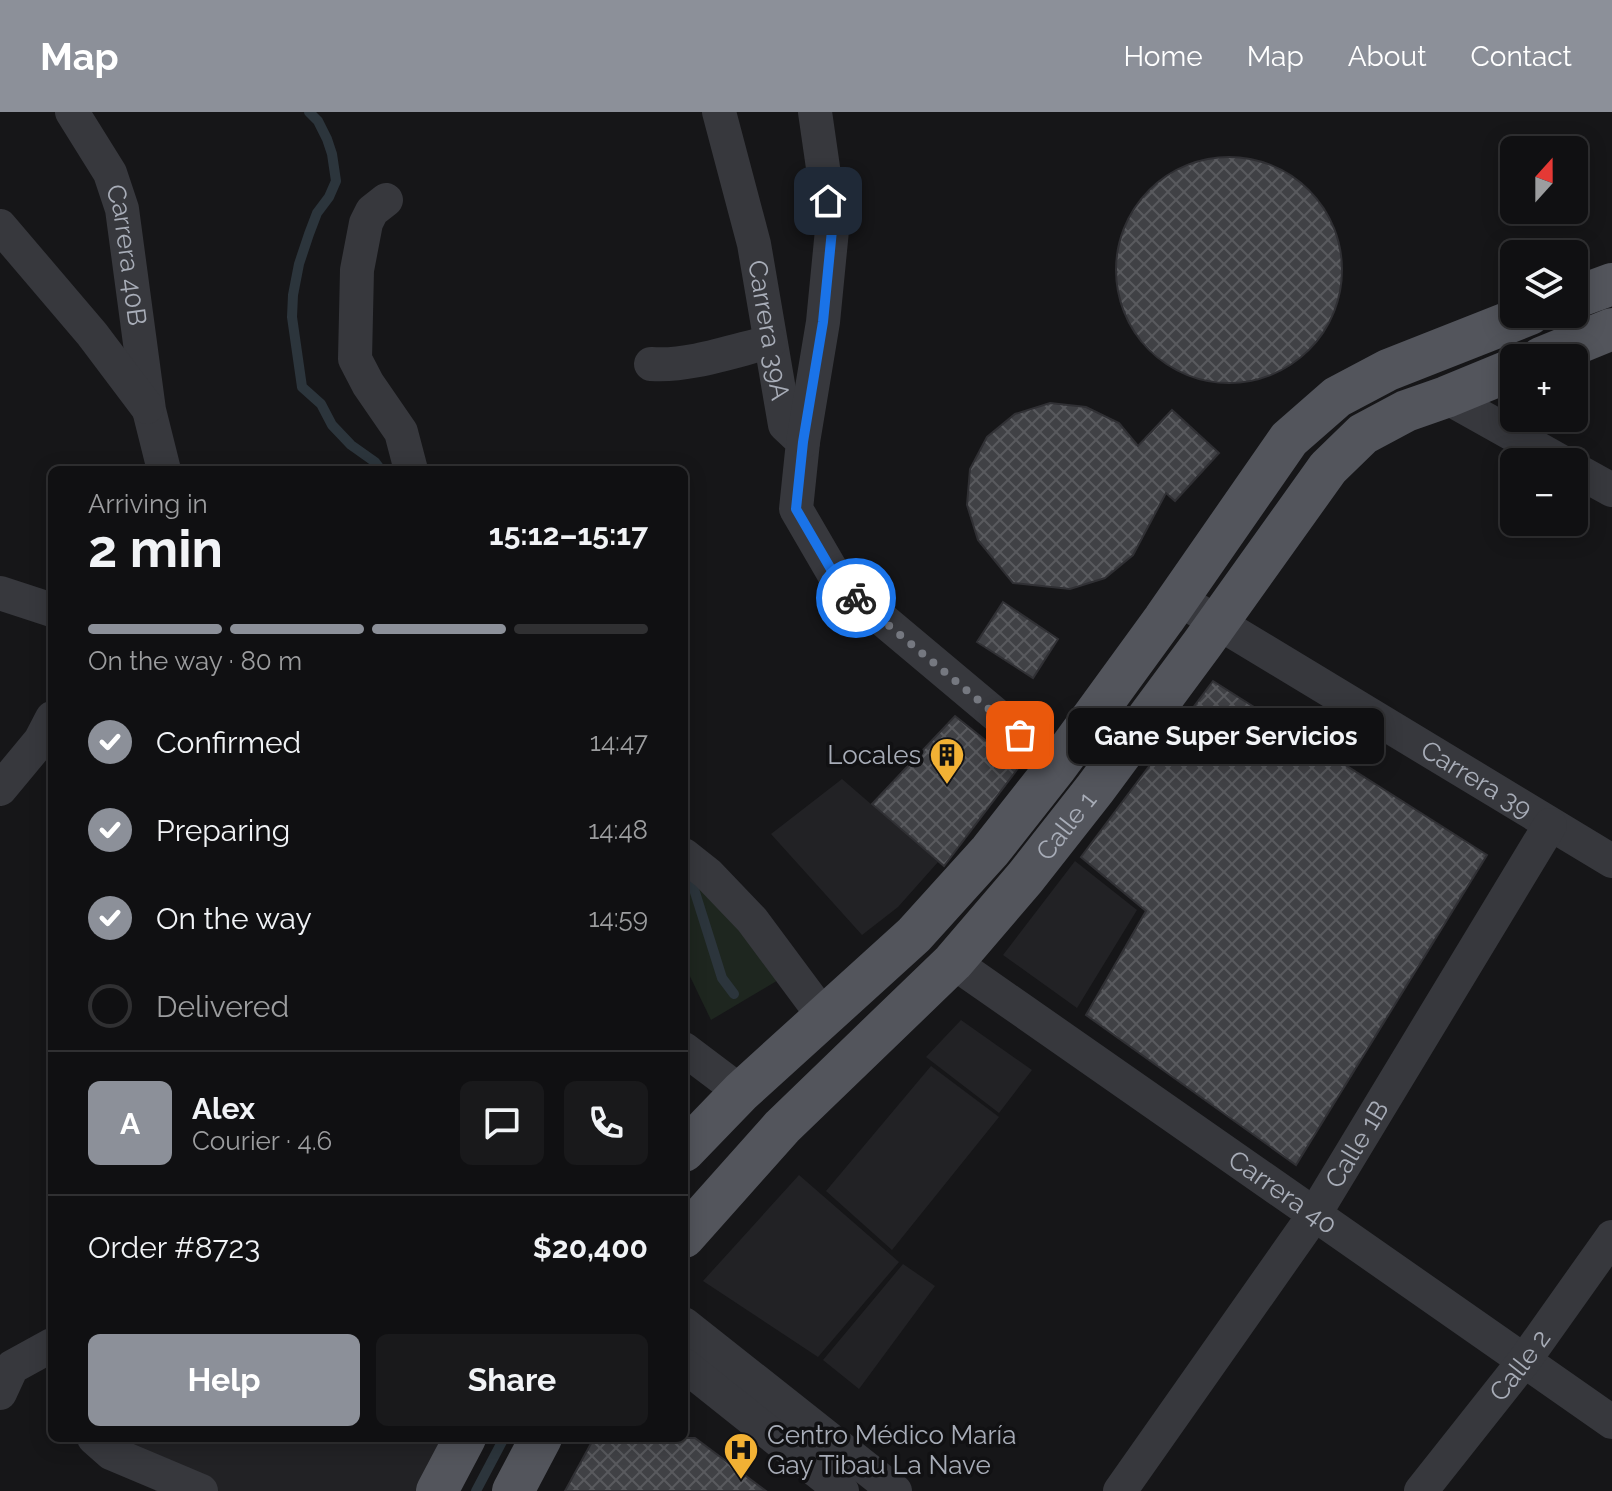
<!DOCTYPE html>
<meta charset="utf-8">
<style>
body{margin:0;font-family:Raleway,sans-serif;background:#19191b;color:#f1f3f6;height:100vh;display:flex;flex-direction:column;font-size:30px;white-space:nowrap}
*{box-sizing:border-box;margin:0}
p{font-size:26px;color:#9c9d9f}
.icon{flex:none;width:44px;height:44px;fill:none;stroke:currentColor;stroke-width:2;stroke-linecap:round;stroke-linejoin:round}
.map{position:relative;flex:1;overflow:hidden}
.panel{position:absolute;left:48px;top:354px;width:640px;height:976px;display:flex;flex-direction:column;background:#101012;border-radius:12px;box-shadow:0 4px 20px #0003,0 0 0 2px #303032}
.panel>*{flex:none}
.needle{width:52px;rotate:21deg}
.fabs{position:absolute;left:1500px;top:24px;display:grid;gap:16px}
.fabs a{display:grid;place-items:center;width:88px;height:88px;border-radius:12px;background:#101012;box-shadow:0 4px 20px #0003,0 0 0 2px #303032;font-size:40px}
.pin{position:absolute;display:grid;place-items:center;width:68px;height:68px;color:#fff;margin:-34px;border-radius:16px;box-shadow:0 4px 12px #0006}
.courier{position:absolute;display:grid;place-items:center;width:80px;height:80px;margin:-40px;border:6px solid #1a73e8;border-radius:50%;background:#fff;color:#222;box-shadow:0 2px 10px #0007}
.bubble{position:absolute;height:56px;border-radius:12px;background:#101012;box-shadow:0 4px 20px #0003,0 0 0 2px #303032;font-size:26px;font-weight:700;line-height:56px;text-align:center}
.overview em{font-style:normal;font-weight:700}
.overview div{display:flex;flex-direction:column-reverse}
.overview{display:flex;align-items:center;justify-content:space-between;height:136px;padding:0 40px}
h1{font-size:52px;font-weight:700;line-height:60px}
.bar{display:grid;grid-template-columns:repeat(4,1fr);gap:12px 8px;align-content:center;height:96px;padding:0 40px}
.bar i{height:10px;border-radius:6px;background:#303032}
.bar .current{background:#8c9099}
.bar p{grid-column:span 4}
.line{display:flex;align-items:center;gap:20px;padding:0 40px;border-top:2px solid #303032}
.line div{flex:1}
.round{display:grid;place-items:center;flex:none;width:84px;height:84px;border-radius:12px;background:#19191b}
ol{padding:0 40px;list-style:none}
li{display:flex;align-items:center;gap:24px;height:88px}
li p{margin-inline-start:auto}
li .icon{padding:8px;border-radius:50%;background:#8c9099;color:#fff;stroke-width:4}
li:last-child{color:#9c9d9f}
li i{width:44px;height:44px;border:4px solid #303032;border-radius:50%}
.button{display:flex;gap:16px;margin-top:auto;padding:16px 40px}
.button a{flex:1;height:92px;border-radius:12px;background:#8c9099;color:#fff;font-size:32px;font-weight:700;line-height:92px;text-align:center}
.button a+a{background:#19191b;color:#f1f3f6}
header{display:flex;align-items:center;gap:48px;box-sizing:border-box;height:112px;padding:0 40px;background:#8c9099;color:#fff}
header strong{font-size:38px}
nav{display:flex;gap:44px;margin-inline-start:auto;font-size:28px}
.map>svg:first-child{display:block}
.built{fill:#222225}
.park{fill:#1e261f}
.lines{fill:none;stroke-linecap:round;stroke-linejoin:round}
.stream{stroke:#2c353c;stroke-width:10}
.building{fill:url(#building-cross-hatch);stroke:#303034;stroke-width:2}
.minor{stroke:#37383d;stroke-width:34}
.major{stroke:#53555c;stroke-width:42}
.done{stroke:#757880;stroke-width:8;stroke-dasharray:0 14.4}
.route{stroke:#1a73e8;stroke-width:10}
.labels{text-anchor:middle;stroke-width:7;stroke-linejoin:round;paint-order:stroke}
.street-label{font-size:26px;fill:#a8adb8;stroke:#111113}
.poi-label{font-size:26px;fill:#a8adb8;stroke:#111113;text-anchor:end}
</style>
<header>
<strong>Map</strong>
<nav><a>Home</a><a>Map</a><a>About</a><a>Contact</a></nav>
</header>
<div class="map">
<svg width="1612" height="1379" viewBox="0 0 1612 1379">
<defs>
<pattern id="building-cross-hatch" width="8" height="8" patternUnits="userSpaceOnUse" patternTransform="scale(2)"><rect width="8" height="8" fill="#404145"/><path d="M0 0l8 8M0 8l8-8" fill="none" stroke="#595a5e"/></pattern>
</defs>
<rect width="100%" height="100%" fill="#161618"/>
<path class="built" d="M842 667 938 750 898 795 862 823 771 722Z
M1075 749 1137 798 1077 896 1003 843Z
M961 908 1032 958 999 1001 926 945Z
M931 954 999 1005 892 1138 826 1079Z
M799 1063 899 1150 818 1245 703 1169Z
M903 1152 935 1174 859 1277 823 1248Z
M95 1326H465L437 1379H155L164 1365Z"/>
<path class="park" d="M684 748 785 864 711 908 684 852Z"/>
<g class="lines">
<path class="stream" d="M309 0 318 9 327 27 332 42 336 69 329 85 317 101 309 122 299 152 293 183 292 205 302 275 321 292 332 313 351 333 375 350 381 358
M684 763 693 774 722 866 734 882
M476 1379 504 1326"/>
</g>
<path class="building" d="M1116 158a113 113 0 1 1 226 0a113 113 0 1 1-226 0Z
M1050 291 1086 295 1119 311 1138 334 1172 298 1219 341 1175 389 1166 381 1133 443 1105 466 1070 477 1013 471 978 428 967 393 970 357 987 325 1015 302Z
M1003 490 1058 527 1033 566 977 530Z
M1213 569 1487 743 1296 1053 1086 903 1146 799 1081 745Z
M955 604 1019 655 944 754 872 692Z
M594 1326H695L766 1379H565Z"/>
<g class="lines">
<g class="minor">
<path id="s1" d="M72 0 110 61 122 97 149 298 164 358"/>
<path id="s2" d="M719 0 754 132 785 313 803 330 796 397 839 471 1057 654"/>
<path d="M386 88 372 99 366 111 357 158 355 247 368 272 401 320 411 358"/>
<path d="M0 114 92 222 147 295"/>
<path d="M651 252C688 255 733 239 770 230"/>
<path d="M1446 285 1562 350"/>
<path d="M803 330 823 210 832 118 815 0"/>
<path d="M1574 357 1612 378"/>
<path d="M0 481 52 498"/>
<path id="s3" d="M1177 486 1612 749"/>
<path d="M0 677 40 629 52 606"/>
<path d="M684 743 708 762 752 808 824 905"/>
<path id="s4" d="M953 850 1612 1310"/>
<path d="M684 937 741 980"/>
<path d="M684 1212 895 1379"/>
<path d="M684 1253 842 1379"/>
<path d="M0 1281 12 1255 52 1233"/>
<path d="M94 1326 111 1341 201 1379"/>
<path id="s5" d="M1120 1379 1314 1103 1550 713"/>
<path id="s6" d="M1421 1379 1524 1249 1612 1125"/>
</g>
<g class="major">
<path d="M1574 186 1612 172"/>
<path d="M1541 246 1612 217"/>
<path d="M684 1039 741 980 914 823 990 739 1057 654 1164 507 1289 327 1337 285 1388 258 1530 202"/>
<path id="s7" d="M684 1125 782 1015 953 850 1025 766 1095 677 1203 531 1328 356 1363 322 1406 299 1446 285 1514 257"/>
<path d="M437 1379 465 1326"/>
<path d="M513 1379 541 1326"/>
</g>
</g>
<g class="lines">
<path class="done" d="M856 486 1020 623"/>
<path class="route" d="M828 89 832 118 823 210 803 330 796 397 839 471 856 486"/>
</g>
<defs>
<g id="building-pin" transform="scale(1.8)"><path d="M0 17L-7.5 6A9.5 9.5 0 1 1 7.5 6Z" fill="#f2b134" stroke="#111113"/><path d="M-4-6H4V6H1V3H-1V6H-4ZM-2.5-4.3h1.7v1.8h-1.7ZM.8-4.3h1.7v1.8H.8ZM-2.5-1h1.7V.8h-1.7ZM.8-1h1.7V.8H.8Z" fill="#111"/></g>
<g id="hospital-pin" transform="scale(1.8)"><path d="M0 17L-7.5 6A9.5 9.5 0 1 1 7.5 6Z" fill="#f2b134" stroke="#111113"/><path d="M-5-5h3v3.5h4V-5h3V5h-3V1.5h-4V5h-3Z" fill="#111"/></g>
</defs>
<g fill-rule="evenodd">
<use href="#building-pin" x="947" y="643"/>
<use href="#hospital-pin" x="741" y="1338"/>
</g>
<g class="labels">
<g class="street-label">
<text dy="9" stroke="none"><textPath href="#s1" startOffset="156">Carrera 40B</textPath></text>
<text dy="9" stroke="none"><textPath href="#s2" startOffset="224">Carrera 39A</textPath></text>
<text dy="9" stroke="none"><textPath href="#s3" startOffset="350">Carrera 39</textPath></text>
<text dy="9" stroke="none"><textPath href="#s7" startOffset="562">Calle 1</textPath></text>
<text dy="9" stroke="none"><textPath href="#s5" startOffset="420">Calle 1B</textPath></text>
<text dy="9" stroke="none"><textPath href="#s4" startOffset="402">Carrera 40</textPath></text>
<text dy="9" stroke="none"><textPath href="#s6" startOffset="160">Calle 2</textPath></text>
</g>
<g class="poi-label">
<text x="921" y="652">Locales</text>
<text x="767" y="1332" text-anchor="start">Centro Médico María<tspan x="767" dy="30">Gay Tibau La Nave</tspan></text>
</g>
</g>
</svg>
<div class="fabs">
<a><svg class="needle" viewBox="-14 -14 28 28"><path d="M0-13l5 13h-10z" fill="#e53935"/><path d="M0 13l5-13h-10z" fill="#9c9d9f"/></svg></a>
<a><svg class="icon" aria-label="layers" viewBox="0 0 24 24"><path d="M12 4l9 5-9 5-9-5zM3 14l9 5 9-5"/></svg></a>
<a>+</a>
<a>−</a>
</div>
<div class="pin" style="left:1020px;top:623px;background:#ea580c"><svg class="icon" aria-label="bag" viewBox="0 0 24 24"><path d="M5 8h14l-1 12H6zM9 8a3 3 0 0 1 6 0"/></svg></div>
<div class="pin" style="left:828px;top:89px;background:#1f2937"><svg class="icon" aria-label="home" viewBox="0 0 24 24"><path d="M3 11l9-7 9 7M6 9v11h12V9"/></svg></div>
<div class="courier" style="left:856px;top:486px"><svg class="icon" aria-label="bike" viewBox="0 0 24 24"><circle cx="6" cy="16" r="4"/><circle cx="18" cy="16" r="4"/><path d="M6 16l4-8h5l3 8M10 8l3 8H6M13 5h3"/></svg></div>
<div class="bubble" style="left:1068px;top:596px;width:316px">Gane Super Servicios</div>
<section class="panel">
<div class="overview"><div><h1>2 min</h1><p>Arriving in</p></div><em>15:12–15:17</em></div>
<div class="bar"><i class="current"></i><i class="current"></i><i class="current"></i><i></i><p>On the way · 80 m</p></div>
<ol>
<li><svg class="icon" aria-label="check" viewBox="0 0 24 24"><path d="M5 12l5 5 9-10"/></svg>Confirmed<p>14:47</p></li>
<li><svg class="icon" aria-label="check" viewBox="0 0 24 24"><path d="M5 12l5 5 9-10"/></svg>Preparing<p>14:48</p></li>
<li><svg class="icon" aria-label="check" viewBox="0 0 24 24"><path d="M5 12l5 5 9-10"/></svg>On the way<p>14:59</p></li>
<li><i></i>Delivered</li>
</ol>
<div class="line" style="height:144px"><b class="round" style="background:#8c9099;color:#fff">A</b><div><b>Alex</b><p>Courier · 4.6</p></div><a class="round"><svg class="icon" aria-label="chat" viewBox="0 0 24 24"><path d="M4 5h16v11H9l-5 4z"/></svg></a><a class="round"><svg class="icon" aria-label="phone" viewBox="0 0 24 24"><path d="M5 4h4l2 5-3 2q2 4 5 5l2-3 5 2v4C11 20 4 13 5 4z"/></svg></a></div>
<div class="line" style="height:104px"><div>Order #8723</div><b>$20,400</b></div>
<div class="button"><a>Help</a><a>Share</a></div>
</section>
</div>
